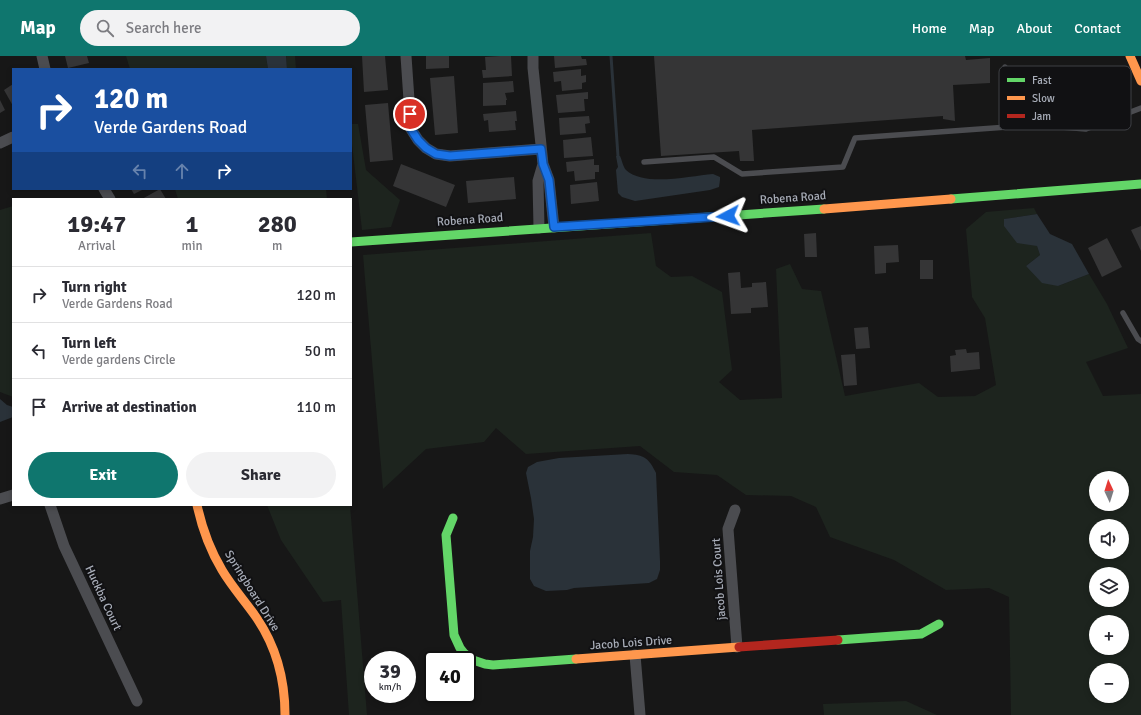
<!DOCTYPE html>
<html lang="en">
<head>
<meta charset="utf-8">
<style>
  :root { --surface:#fff; --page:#f2f2f3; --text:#2b2b33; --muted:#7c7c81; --line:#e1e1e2; --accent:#0f766e }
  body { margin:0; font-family:Signika,sans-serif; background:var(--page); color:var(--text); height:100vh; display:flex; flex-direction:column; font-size:15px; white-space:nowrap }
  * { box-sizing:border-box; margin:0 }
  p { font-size:13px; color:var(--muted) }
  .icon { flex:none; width:22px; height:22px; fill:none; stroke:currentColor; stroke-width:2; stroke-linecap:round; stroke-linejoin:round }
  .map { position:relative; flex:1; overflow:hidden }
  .side { position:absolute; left:12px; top:142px; width:340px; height:308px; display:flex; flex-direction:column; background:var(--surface); border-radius:0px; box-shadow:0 2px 6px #0003 }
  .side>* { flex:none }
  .banner { position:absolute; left:12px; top:12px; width:340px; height:122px; border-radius:0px; box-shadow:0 2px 6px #0003; background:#1a4fa0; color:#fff; overflow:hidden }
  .needle { width:26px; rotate:356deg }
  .buttons { position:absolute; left:1089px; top:415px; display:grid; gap:8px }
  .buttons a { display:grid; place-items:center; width:40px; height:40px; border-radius:50%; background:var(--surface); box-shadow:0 2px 6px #0003; font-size:20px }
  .speed { position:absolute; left:364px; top:595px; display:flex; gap:8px; font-size:20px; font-weight:700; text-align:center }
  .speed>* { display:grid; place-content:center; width:52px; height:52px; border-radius:50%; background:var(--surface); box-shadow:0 2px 6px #0003; line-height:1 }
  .speed small { font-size:10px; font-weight:400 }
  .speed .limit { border:2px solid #111; border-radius:6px; background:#fff; color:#111 }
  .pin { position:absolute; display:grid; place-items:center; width:34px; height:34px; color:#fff; margin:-17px; border:2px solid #fff; border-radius:50%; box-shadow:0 1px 4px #0007 }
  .me { position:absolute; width:44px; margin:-22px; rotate:266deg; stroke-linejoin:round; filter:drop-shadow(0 0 3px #0008) }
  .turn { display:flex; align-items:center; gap:14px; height:84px; padding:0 16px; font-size:18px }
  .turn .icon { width:52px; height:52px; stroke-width:2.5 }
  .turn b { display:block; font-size:28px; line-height:34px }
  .lanes { display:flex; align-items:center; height:38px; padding:0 16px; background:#0003; justify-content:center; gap:20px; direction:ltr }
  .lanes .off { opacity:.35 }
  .eta { display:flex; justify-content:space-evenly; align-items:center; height:68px; text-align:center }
  .eta b { font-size:24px; font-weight:800; line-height:28px }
  .cta { display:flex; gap:8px; margin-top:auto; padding:8px 16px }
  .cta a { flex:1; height:46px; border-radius:24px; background:var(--accent); color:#fff; font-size:16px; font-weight:800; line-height:46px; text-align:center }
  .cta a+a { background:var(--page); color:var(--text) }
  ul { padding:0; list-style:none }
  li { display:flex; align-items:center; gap:12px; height:56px; padding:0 16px; border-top:1px solid var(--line) }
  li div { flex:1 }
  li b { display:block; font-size:15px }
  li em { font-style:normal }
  header { display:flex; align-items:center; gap:24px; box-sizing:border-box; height:56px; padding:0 20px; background:var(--accent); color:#fff }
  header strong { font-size:19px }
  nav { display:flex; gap:22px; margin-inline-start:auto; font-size:14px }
  .search { width:280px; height:36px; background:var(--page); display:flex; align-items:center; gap:10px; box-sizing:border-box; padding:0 14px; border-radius:22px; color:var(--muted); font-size:15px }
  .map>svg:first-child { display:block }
</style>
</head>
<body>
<header>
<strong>Map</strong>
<div class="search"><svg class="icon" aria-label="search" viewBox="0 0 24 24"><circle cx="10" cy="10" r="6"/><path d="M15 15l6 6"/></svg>Search here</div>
<nav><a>Home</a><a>Map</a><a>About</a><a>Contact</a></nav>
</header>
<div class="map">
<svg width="1141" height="659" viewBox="0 0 1141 659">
  <rect width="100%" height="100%" fill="#171717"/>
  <path fill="#1d241e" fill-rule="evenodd" d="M 126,0 L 266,0 L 268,13 L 130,13 Z
    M 286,0 L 295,0 L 296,13 L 287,13 Z
    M 351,68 L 358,68 L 366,114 L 400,144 L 391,171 L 362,174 L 351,80 Z
    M 175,133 L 326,133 L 327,143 L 178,143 Z
    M 13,150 L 13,341 L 0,336 L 0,154 Z
    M 1034,152 L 1037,158 L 1005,163 L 1037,190 L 1040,199 L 1026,210 L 1058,230 L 1089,218 L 1107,248 L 1128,292 L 1086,306 L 1103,340 L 1141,338 L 1141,659 L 1011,659 L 1009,541 L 989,532 L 946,534 L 894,504 L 830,481 L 816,451 L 791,440 L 746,439 L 717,419 L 674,416 L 640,390 L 526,398 L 496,372 L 484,386 L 426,393 L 383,433 L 363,199 L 651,177 L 656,210 L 671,221 L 692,220 L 722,236 L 732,314 L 719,326 L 740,344 L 782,342 L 776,213 L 790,208 L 802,233 L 821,235 L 845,340 L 919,327 L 938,341 L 975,340 L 996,329 L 985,262 L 972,241 L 966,173 L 986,156 ZM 1096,422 L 1122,422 L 1122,448 L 1096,448 ZM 1096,470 L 1122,470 L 1122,496 L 1096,496 ZM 1096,518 L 1122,518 L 1122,544 L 1096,544 ZM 1096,566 L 1122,566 L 1122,592 L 1096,592 ZM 1096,614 L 1122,614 L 1122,640 L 1096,640 Z
    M 267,449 L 350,449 L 367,659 L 349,659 L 341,544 L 323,546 L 281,484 Z
    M 906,645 L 937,659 L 824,659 L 823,648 Z"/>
  <path fill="#2a3239" d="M 266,0 L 286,0 L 287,13 L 268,13 Z
    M 616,100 L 620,100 C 622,104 623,111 626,114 C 644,131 690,120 713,118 L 720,121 L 720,124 L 719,131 L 710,134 L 635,145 L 622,141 L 618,137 L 616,114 L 618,111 Z
    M 1037,158 L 1050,178 L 1072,188 L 1089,218 L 1058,230 L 1042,227 L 1026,210 L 1040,199 L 1037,190 L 1017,187 L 1004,170 L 1004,163 Z
    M 0,343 L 7,349 L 13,351 L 13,361 L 0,366 Z
    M 628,398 C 644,399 649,402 656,417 L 660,505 L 660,514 L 657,523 L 649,527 L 574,532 L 567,534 L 546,535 L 534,530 L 530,523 L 530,495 L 533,481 L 534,463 L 531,442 L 526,417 L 528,411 L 537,406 L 559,402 Z"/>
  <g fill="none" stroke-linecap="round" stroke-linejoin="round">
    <path stroke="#2a3239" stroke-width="3" d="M 611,0 L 618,100"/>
  </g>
  <path fill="#353536" d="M 65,0 L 87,0 L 89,7 L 68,12 Z
    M 362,0 L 385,0 L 388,34 L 364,36 Z
    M 426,0 L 449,0 L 449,12 L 426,13 Z
    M 500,0 L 511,0 L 512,20 L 483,22 L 482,14 L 486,14 L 485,1 Z
    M 554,0 L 581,0 L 582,3 L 586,3 L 587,9 L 555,12 Z
    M 654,0 L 965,0 L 966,4 L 990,2 L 990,27 L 953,29 L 955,65 L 943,63 L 943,60 L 752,74 L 754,105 L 740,105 L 739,95 L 661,100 Z
    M 581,13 L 581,20 L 586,19 L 586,26 L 582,27 L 582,33 L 562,35 L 561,25 L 554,26 L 553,16 Z
    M 454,20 L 458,77 L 435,79 L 430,22 Z
    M 513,25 L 514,36 L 505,37 L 507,44 L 506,44 L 506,49 L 483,50 L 483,27 Z
    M 13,28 L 13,50 L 4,34 Z
    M 588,36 L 588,43 L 584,43 L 585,55 L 558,57 L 556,39 Z
    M 0,44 L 5,54 L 0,57 Z
    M 388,47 L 393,104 L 370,106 L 365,49 Z
    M 516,55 L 517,65 L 515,65 L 516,74 L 489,76 L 488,64 L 484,65 L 483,58 Z
    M 589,60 L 590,67 L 585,68 L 586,77 L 560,79 L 559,62 Z
    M 591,81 L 593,100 L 564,102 L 563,84 Z
    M 594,103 L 594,109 L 599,109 L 599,116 L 595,116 L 595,123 L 575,125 L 574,115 L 567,116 L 566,106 Z
    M 401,108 L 455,129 L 446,151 L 393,130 Z
    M 514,121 L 516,143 L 468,147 L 466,125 Z
    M 597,126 L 599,145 L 571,148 L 570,129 Z
    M 131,133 L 144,133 L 134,138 Z
    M 160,133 L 166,143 L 142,143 Z
    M 1141,170 L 1141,195 L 1131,174 Z
    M 816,177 L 817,201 L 805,201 L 804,178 Z
    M 1107,182 L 1122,211 L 1102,221 L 1088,192 Z
    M 898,189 L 899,206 L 886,207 L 886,217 L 875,218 L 874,190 Z
    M 920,204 L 933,204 L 933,223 L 920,223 Z
    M 740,216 L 741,232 L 752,231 L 752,227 L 766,226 L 768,251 L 751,252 L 751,257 L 731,258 L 728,217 Z
    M 868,271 L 870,292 L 856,293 L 854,272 Z
    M 966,293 L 967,297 L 979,296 L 980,313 L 951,316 L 950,300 L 956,299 L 955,294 Z
    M 855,298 L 857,329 L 844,330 L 841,299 Z"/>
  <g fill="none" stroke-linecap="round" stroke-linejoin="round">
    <path stroke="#4b4c50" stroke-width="5.5" d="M 1005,11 L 1010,71
      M 644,106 L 714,101 L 742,118 L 843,111 L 855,82 L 1036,69 L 1086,73 L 1141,52
      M 1123,257 L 1138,283 L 1141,285"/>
    <path stroke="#4b4c50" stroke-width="11" d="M 42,0 L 45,13
      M 406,0 L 411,73 L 418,84 L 426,92 L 436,98 L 450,100 L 541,93
      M 533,0 L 533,12 L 543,108 L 549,124 L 554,171
      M 0,87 L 13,81
      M 104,133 L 110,143
      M 539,172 L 538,125 L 543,108
      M 0,443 L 13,439
      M 50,449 L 64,490 L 137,645
      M 735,454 L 728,473 L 737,591
      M 635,599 L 640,659"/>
    <path stroke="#63d668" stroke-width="9" d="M 951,143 L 1141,128
      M 351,186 L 824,153
      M 453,462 L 446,479 L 454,579 L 460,592 L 464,597 L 473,604 L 485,608 L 493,609 L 576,603
      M 838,584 L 921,578 L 939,568"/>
    <path stroke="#ff974d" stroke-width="9" d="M 1130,0 L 1141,25
      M 824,153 L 951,143
      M 197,449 C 202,472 210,494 222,514 C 232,531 245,545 256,561 C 276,590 285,624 285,659
      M 576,603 L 739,591"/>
    <path stroke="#b3261e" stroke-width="9" d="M 739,591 L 838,584"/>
  </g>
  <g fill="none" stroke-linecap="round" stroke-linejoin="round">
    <g stroke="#114b97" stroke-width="10">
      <path id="route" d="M 410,58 L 411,73 L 418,84 L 426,92 L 436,98 L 450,100 L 541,93 L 543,108 L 549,124 L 554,171 L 728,160"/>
    </g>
    <use href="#route" stroke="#1a73e8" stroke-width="7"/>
  </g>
  <g text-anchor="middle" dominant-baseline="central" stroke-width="4" stroke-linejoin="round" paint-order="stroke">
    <g font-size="12" fill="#a8adb8" stroke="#111113">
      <text transform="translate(793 142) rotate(-4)">Robena Road</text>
      <text transform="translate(470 164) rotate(-4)">Robena Road</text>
      <text transform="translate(719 523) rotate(-94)">jacob Lois Court</text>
      <text transform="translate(252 535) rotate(58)">Springboard Drive</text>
      <text transform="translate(103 542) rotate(65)">Huckba Court</text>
      <text transform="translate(631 587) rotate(-4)">Jacob Lois Drive</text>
    </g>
  </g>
  <rect x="999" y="10" width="132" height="64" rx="6" fill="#111113" stroke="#3e4045" stroke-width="1"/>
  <rect x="1007" y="22" width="18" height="4" fill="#63d668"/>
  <rect x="1007" y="40" width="18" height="4" fill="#ff974d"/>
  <rect x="1007" y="58" width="18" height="4" fill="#b3261e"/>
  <g font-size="11" fill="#a8adb8">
    <text x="1032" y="28">Fast</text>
    <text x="1032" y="46">Slow</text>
    <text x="1032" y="64">Jam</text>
  </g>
</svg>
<div class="buttons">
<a><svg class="needle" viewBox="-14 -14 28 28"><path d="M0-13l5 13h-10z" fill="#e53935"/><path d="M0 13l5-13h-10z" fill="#7c7c81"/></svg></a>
<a><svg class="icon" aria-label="sound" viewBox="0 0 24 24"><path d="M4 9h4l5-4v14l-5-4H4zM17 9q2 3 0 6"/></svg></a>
<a><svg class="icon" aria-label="layers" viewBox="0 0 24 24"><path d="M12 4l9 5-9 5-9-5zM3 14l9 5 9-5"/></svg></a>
<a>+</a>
<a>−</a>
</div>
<div class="speed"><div>39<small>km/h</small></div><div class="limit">40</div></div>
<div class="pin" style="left:410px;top:58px;background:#d93025"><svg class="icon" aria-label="arrive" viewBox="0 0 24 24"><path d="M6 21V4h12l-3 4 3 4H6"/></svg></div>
<svg class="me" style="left:728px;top:160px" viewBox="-20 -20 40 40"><path d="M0-17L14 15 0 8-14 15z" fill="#1a73e8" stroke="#fff" stroke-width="4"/></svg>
<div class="banner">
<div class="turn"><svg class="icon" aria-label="right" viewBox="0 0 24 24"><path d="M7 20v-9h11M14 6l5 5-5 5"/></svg><div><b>120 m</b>Verde Gardens Road</div></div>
<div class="lanes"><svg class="icon off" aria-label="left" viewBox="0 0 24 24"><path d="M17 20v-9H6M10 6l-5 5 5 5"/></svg><svg class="icon off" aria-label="ahead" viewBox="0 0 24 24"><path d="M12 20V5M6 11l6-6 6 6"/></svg><svg class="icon" aria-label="right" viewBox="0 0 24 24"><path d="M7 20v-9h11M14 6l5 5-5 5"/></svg></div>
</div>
<section class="side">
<div class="eta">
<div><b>19:47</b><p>Arrival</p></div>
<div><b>1</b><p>min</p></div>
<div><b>280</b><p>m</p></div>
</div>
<ul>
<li><svg class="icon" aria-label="right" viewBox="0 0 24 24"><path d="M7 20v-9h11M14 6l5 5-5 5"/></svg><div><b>Turn right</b><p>Verde Gardens Road</p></div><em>120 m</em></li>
<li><svg class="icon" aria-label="left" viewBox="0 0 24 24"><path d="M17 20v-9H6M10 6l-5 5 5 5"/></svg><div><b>Turn left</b><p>Verde gardens Circle</p></div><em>50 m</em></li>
<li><svg class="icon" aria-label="arrive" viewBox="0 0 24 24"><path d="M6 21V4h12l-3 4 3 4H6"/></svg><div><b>Arrive at destination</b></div><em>110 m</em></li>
</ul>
<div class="cta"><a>Exit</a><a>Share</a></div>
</section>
</div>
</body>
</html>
